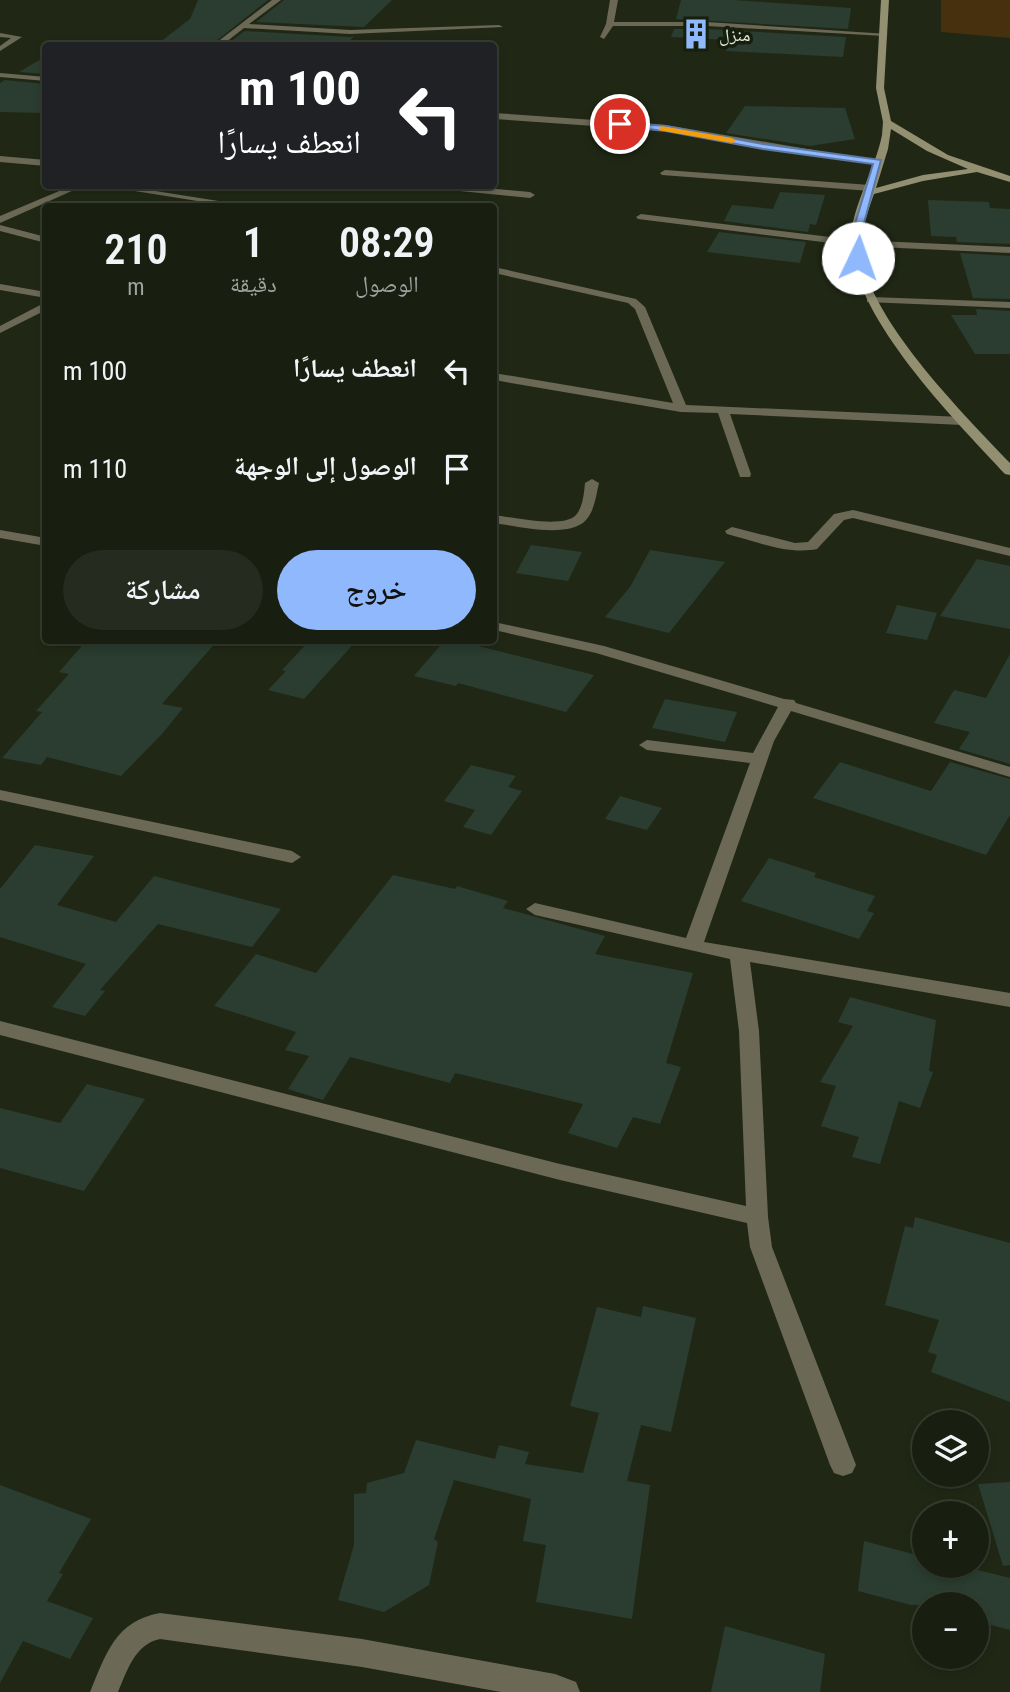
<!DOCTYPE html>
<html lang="ar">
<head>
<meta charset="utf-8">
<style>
  :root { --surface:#181e10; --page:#252b1e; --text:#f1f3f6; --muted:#9fa29f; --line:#363c30; --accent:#90b8fd }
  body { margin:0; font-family:"Roboto Condensed","Noto Naskh Arabic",sans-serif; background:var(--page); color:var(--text); direction:rtl; height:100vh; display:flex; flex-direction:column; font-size:26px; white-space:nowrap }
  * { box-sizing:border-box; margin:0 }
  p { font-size:23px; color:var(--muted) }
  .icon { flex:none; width:38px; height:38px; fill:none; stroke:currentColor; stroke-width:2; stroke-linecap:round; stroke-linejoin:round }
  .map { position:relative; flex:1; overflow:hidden; direction:ltr }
  .side { position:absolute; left:42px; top:203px; width:455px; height:441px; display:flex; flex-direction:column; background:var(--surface); border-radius:7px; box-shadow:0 4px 10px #0003,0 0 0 2px var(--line); direction:rtl }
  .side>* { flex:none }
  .guide { position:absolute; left:42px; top:42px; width:455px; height:147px; border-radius:7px; box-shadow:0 4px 10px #0003,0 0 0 2px var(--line); direction:rtl; background:#202124; color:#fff; overflow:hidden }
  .buttons { position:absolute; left:912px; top:1410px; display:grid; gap:14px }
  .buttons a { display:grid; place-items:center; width:77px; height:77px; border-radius:50%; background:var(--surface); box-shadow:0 4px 10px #0003,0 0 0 2px var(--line); font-size:35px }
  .pin { position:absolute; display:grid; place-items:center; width:60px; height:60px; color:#fff; margin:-30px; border:4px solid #fff; border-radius:50%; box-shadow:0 2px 7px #0007 }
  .me { position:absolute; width:77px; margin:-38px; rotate:3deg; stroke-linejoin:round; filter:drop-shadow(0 0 5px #0008) }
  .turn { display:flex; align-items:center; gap:24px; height:147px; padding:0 21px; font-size:32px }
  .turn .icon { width:91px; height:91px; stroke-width:2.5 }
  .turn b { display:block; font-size:49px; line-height:60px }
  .eta { display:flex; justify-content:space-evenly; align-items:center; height:119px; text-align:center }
  .eta b { font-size:42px; font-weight:600; line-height:49px }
  .button { display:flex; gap:14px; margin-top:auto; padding:14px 21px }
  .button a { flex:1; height:80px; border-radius:42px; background:var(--accent); color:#111; font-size:28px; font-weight:600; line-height:80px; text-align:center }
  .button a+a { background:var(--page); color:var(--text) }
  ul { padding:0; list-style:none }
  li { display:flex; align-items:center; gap:21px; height:98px; padding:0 21px }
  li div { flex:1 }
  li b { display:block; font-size:26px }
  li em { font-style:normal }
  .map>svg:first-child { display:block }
</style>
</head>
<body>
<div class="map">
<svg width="1010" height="1692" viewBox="0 0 1010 1692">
  <rect width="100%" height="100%" fill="#202815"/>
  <path fill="#46300e" d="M 941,0 L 1010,0 L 1010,38 L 941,32 Z"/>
  <path fill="#2a3d30" d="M 198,0 L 268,0 L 210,46 L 155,46 L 190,19 Z
    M 284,0 L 392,0 L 364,27 L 256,22 Z
    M 681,0 L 733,0 L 851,8 L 848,29 L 676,19 Z
    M 674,29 L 707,29 L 846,37 L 843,57 L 726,51 L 730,40 L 671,37 Z
    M 245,31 L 350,37 L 354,36 L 345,46 L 269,40 L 267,46 L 227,44 Z
    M 46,56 L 46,74 L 19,72 Z
    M 5,80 L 46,84 L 46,113 L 0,112 L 0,83 Z
    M 745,106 L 845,108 L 855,139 L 810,146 L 726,133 Z
    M 780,192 L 825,195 L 816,225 L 810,224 L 808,232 L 724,221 L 732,205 L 773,209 Z
    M 928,200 L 989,202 L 990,208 L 1010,209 L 1010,244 L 957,242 L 956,237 L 931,236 Z
    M 719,232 L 806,242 L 800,263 L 707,252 Z
    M 960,253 L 1010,256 L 1010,299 L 973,298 Z
    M 976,309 L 1010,311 L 1010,354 L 975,354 L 951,315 L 977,315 Z
    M 531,545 L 582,552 L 568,581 L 516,573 Z
    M 650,550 L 725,562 L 669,633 L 605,617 L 630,587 Z
    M 977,559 L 1010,566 L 1010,629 L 940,616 Z
    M 897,605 L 937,613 L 927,640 L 886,633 Z
    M 87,640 L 218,640 L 162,704 L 183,708 L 162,734 L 121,776 L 47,757 L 41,765 L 2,758 L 42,712 L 36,711 L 69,674 L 59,672 Z
    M 310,640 L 357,640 L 304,699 L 268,690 L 286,671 L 282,670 Z
    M 445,640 L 454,640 L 594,675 L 566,712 L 458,683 L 456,686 L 414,676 Z
    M 1010,654 L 1010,764 L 959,749 L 970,732 L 934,723 L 954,690 L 986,698 Z
    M 665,699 L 737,712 L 725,742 L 652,728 Z
    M 840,762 L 931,791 L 950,762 L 1010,779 L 1010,815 L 986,855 L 813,798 Z
    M 471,765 L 516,776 L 508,787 L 522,791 L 491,835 L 463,827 L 475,810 L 444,801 Z
    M 620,796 L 662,808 L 647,830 L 605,819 Z
    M 35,845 L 94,856 L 57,905 L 116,922 L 154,876 L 281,909 L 252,947 L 158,924 L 100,990 L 105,991 L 85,1016 L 52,1007 L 86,964 L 0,937 L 0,889 Z
    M 769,858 L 816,873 L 814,877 L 875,896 L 867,911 L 874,913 L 859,939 L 741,901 Z
    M 393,875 L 455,889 L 457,886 L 508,901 L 503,908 L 605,936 L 595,954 L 693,973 L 666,1063 L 681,1067 L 660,1124 L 633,1117 L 617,1148 L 568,1133 L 583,1104 L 455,1073 L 450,1083 L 350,1057 L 323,1100 L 288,1089 L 309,1056 L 285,1050 L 296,1032 L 214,1006 L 256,954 L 316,973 Z
    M 850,997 L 936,1020 L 929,1071 L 933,1072 L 920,1108 L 899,1101 L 880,1164 L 852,1157 L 859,1137 L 821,1126 L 836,1086 L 820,1082 L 853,1026 L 838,1022 Z
    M 87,1084 L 145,1099 L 84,1191 L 0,1168 L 0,1108 L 60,1123 Z
    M 915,1217 L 1010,1243 L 1010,1402 L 931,1372 L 937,1355 L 928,1352 L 939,1320 L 885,1305 L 905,1226 L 913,1228 Z
    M 643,1306 L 696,1318 L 671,1432 L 641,1425 L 627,1481 L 650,1485 L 632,1619 L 536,1602 L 546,1545 L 523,1541 L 531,1499 L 454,1480 L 434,1539 L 438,1542 L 429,1585 L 384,1612 L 338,1600 L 354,1545 L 354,1494 L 366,1493 L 367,1483 L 404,1473 L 416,1440 L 495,1459 L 499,1445 L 529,1452 L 525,1464 L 583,1473 L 599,1413 L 570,1406 L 597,1307 L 641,1317 Z
    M 1010,1482 L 1010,1565 L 1003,1566 L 978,1484 Z
    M 0,1485 L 91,1519 L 59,1573 L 63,1574 L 47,1601 L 93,1618 L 70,1659 L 23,1641 L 0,1683 Z
    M 864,1541 L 924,1557 L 924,1566 L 962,1566 L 1010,1578 L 1010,1630 L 976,1621 L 976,1605 L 911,1605 L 858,1591 Z
    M 725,1626 L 825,1654 L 820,1692 L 711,1692 Z"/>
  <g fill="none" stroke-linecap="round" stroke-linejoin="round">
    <path fill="#6b6956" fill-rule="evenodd" d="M 272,0 L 281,0 L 249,24 L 350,30 L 499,25 L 503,27 L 350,34 L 244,28 L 221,46 L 212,46 Z
      M 610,0 L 618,0 L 614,22 L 707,22 L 888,34 L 884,36 L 707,26 L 613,26 L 604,39 L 600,37 L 606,24 Z
      M 0,33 L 22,37 L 0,51 L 0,46 L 11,38 L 0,37 Z
      M 0,73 L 46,77 L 46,81 L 0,77 Z
      M 494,113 L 666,125 L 883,162 L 878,165 L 763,149 L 666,131 L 494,119 Z
      M 0,156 L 46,160 L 46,166 L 0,162 Z
      M 665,170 L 870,185 L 875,188 L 870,191 L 662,175 L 660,173 Z
      M 71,186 L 83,186 L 0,223 L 0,216 Z
      M 103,186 L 124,186 L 250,206 L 229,206 Z
      M 435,186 L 463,186 L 530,192 L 535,195 L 530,198 L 440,189 Z
      M 641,214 L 855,240 L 1010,247 L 1010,253 L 855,246 L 638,219 L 636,217 Z
      M 0,225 L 46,237 L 46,243 L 0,231 Z
      M 494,267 L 636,299 L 645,307 L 686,405 L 962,417 L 968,421 L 962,425 L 730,414 L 751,474 L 750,477 L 740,477 L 718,413 L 681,412 L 494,380 L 494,373 L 673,403 L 635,309 L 628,303 L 494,273 Z
      M 0,284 L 46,292 L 46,298 L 0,290 Z
      M 871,297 L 1010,302 L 1010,308 L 867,302 L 867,298 Z
      M 46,302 L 46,310 L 0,333 L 0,326 Z
      M 592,479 L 599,483 C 596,495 595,510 586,520 C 569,539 516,526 494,523 L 494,515 C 512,517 563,529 576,515 C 583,507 584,493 585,483 Z
      M 853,510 L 1010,548 L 1010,556 L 853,518 L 844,520 L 817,549 C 788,555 755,541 727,534 L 725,531 L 732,527 L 795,543 L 808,542 L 834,514 Z
      M 0,530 L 46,538 L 46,546 L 0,538 Z
      M 494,622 L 604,646 L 784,699 L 794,700 L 796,703 L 1010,767 L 1010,777 L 791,711 L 774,741 L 704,942 L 1010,993 L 1010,1007 L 750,962 L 759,1031 L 768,1217 L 772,1247 L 856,1465 L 852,1473 L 843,1476 L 834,1473 L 830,1465 L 750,1247 L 747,1223 L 560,1180 L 0,1035 L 0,1021 L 560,1164 L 746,1206 L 739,1031 L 730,959 L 535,915 L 526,909 L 535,903 L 686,938 L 750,763 L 647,750 L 639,745 L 647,740 L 753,753 L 778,707 L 596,653 L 494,630 Z
      M 0,790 L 292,851 L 301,857 L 292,863 L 0,800 Z
      M 160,1613 L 362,1639 L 555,1674 L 576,1682 L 580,1692 L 501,1692 L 362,1667 L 160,1639 C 135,1644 127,1671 118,1692 L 90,1692 C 106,1654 115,1621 160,1613 Z"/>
    <path fill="#938f71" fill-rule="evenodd" d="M 881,0 L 889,0 L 884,88 L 891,121 L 948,155 L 1010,176 L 1010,182 L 977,172 L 923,181 L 874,194 C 866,216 858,238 863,262 C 876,326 965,416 1010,463 L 1010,475 L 1005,474 C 955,420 848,313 851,237 C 852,207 876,167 882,135 L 883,122 L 876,88 ZM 891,129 L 927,151 L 968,169 L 923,175 L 876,188 L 888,149 Z"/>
  </g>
  <path fill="#90b8fd" stroke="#5e78a4" stroke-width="2" d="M 620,122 L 666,126 L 763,144 L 881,160 L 861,234 L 862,258 L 858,261 L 853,258 L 852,234 L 873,164 L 763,149 L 666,131 L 617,126 Z"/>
  <path fill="#f59e0b" d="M 661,126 L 732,138 L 736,141 L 732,143 L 658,130 Z"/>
  <defs>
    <g id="building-bare" transform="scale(2.415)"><path d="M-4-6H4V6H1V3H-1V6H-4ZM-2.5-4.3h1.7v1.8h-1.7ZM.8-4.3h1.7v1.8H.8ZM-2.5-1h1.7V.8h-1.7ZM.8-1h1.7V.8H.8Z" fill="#90b8fd" stroke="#161e0c" stroke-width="2.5" paint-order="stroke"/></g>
  </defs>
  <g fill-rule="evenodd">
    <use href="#building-bare" x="696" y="34"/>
  </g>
  <g text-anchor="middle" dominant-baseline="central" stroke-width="7" stroke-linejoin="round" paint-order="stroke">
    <g font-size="18" fill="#e2e8dc" stroke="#161e0c" text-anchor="start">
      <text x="719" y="34">منزل</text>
    </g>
  </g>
</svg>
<div class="buttons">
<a><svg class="icon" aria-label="layers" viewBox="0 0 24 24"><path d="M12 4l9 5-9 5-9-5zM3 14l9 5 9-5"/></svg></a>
<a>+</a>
<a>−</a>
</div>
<div class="pin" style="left:620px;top:124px;background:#d93025"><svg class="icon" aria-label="arrive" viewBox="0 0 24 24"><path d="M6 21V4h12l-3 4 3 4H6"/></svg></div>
<svg class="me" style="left:858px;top:258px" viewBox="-20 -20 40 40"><circle r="19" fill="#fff"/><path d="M0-13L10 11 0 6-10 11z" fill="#90b8fd"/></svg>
<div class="guide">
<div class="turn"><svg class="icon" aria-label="left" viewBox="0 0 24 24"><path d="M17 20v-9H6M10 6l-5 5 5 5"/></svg><div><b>100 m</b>انعطف يسارًا</div></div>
</div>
<section class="side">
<div class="eta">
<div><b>08:29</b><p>الوصول</p></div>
<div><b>1</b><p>دقيقة</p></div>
<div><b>210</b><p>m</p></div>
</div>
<ul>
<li><svg class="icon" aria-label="left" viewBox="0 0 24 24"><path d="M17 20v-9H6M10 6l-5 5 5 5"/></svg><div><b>انعطف يسارًا</b></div><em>100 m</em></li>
<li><svg class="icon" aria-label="arrive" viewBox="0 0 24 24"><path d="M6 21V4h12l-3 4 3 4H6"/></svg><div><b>الوصول إلى الوجهة</b></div><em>110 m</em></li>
</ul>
<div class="button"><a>خروج</a><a>مشاركة</a></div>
</section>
</div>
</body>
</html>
